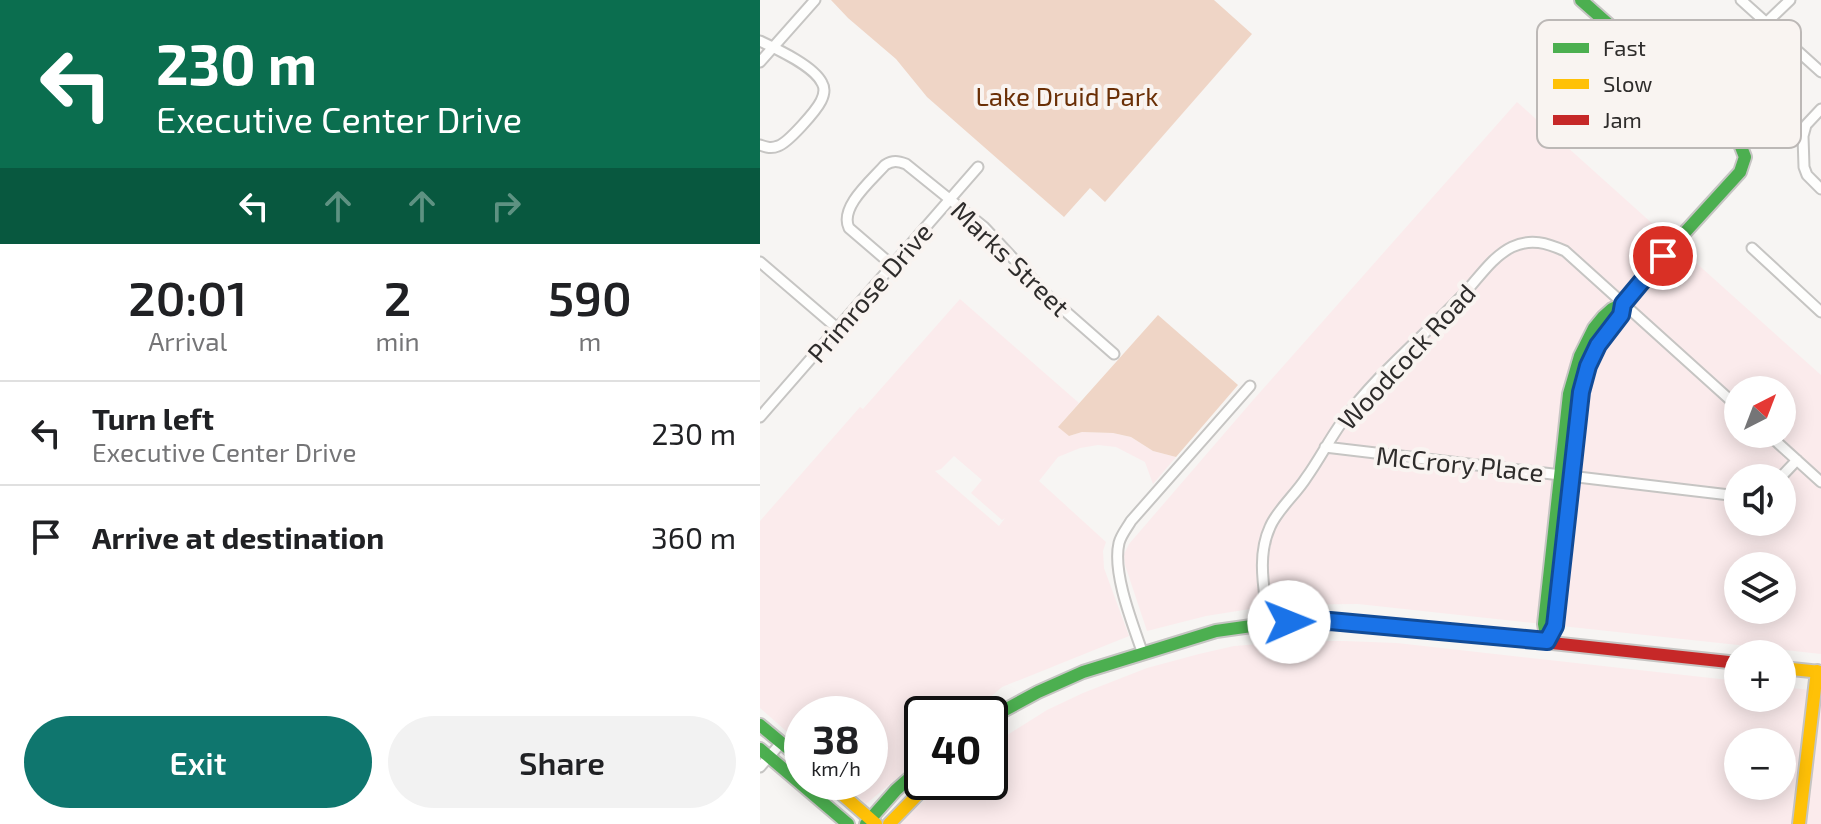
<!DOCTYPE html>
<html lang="en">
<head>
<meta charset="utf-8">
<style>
  :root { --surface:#fff; --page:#f2f2f2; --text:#202124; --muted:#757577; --line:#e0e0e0; --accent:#0f766e }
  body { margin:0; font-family:"Exo 2",sans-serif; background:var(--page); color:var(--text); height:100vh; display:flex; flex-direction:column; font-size:30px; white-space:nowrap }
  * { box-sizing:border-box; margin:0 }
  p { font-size:26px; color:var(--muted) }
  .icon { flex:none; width:44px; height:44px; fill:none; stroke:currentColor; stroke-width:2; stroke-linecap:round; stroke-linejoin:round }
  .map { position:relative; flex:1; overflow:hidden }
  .side { display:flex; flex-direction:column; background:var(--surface); width:760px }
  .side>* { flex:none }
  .top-card { background:#0b6e4f; color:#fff; overflow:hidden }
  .needle { width:52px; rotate:42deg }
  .fabs { position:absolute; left:964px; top:376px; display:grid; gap:16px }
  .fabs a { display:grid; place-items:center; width:72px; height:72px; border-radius:50%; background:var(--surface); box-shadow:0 4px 20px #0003; font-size:40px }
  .speed { position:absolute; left:24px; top:696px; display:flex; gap:16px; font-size:40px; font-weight:700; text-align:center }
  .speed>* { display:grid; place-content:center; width:104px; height:104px; border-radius:50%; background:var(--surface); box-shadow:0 4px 20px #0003; line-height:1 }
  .speed small { font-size:20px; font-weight:400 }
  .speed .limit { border:4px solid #111; border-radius:12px; background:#fff; color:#111 }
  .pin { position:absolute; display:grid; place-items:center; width:68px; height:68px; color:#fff; margin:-34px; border:4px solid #fff; border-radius:50%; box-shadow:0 2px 8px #0007 }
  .me { position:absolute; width:88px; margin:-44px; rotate:89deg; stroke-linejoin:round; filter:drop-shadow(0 0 6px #0008) }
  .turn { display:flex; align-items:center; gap:28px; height:168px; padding:0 24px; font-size:36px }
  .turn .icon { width:104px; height:104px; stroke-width:2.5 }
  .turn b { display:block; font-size:56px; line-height:68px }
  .lanes { display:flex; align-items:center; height:76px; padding:0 24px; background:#0003; justify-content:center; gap:40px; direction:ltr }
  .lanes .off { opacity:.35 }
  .eta { display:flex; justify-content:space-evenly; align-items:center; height:136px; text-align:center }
  .eta b { font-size:48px; font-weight:600; line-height:56px }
  .button { display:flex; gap:16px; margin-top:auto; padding:16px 24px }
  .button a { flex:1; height:92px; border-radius:48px; background:var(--accent); color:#fff; font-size:32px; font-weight:600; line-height:92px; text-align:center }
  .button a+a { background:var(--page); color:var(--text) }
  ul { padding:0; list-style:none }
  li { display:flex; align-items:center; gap:24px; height:104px; padding:0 24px; border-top:2px solid var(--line) }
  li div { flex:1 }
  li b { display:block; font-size:30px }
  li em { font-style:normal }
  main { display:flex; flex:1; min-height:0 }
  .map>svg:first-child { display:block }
</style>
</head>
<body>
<main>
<section class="side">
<div class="top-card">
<div class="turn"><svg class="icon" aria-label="left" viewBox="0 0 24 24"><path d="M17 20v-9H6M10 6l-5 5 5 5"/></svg><div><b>230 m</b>Executive Center Drive</div></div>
<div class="lanes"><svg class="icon" aria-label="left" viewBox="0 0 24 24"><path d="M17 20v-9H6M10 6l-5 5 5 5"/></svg><svg class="icon off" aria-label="ahead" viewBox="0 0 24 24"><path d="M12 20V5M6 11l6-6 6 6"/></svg><svg class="icon off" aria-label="ahead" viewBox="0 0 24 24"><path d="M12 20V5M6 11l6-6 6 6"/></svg><svg class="icon off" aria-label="right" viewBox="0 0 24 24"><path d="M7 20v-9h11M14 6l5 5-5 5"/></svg></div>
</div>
<div class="eta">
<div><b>20:01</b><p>Arrival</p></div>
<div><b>2</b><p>min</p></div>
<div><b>590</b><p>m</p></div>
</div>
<ul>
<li><svg class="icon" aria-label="left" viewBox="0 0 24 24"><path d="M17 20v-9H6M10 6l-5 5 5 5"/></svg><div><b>Turn left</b><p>Executive Center Drive</p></div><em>230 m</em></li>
<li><svg class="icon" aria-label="arrive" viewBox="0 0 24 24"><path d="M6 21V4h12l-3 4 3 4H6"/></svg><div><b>Arrive at destination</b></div><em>360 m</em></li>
</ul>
<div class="button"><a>Exit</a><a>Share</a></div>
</section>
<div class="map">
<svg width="1061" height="824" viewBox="0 0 1061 824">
  <rect width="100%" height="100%" fill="#f7f5f3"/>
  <path fill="#fbebec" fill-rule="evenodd" d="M 757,102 L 1061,375 L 1061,654 L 598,604 L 515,605 L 446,616 L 387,631 L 365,565 L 364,554 L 369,544 L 494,399 ZM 978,390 L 1022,390 L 1022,434 L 978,434 ZM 978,478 L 1022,478 L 1022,522 L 978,522 ZM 978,566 L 1022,566 L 1022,610 L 978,610 Z
    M 200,299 L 319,403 L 299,426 L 309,436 L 322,432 L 353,433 L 371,437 L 393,451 L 416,457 L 393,484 L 385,462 L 356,447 L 338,445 L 320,448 L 298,457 L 279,481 L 346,542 L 343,551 L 344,568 L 369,636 L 242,687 L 211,714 L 162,714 L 162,757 L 106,804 L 82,782 L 110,782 L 110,714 L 42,714 L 42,745 L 0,708 L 0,521 L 100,407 L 103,409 ZM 194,456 L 222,480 L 211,493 L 242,520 L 245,518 L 239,526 L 175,471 L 181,469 Z
    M 535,641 L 584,641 L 637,643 L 978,681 L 978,698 L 1022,698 L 1022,687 L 1061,691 L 1061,824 L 140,824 L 183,782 L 230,782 L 230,746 L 287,710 L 323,693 L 387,668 L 439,654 L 474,646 ZM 978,742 L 1022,742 L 1022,786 L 978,786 Z"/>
  <path fill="#efd5c6" d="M 71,0 L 454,0 L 492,34 L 345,202 L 330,188 L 304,217 L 167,97 L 136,59 L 88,18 Z
    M 398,315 L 478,385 L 416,457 L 393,451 L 371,437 L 353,433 L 322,432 L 309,436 L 298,427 Z"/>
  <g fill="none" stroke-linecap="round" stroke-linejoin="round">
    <g stroke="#c6c5c3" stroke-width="13">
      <path id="street" d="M 981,0 L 1061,72
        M 1006,23 L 1030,0
        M 0,41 C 17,49 54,66 62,83 C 65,88 64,95 61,101 C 56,111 28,143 18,146 C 11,149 6,147 0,145
        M 0,62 L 55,0
        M 1061,109 L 1046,125 L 1043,136 L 1044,167 L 1047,175 L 1061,189
        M 992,248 L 1061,312
        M 0,262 L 77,328
        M 132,265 L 89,228 C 79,207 112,180 125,165 C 133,160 138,161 146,164 L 224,227 L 288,296 L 354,354
        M 0,417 L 218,167
        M 1008,434 L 1061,482
        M 565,447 L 978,496
        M 1020,478 L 1037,460
        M 508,623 C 505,592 496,557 510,527 C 517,510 536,494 546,478 C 559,460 569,440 582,422 C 616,375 661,339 700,298 C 716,282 731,257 752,247 C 771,238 787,243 805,251 L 978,407
        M 383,654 C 373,625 352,573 359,543 C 361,535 367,528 371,521 L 490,386
        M 0,767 L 21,743"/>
    </g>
    <g stroke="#c6c5c3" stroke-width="16">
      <path id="fast" d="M 787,641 L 784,624 L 809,394 L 820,356 L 834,328 L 843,317 L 852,309 L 863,304 L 908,251 L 980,172 L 985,157 L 978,139 L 821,0
        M 230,718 L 278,692 L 323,672 L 456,631 L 520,622 L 570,621 L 709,634
        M 0,725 L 42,760
        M 0,749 L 88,824
        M 106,824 L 136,790 L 162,767"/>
    </g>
    <g stroke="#c6c5c3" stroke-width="16">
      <path id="slow" d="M 1022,668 L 1061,672
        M 68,782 L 116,824
        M 129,824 L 170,782
        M 1039,824 L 1057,671"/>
    </g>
    <g stroke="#c6c5c3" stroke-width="16">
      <path id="jam" d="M 709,634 L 978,663
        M 787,641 L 795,626 L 823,382 L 836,348 L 858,318 L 863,304"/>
    </g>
    <use href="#street" stroke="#fefefd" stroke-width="9"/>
    <use href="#fast" stroke="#4caf50" stroke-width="12"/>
    <use href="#slow" stroke="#ffc107" stroke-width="12"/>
    <use href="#jam" stroke="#c62828" stroke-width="12"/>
  </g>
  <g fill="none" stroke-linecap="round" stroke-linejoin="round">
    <g stroke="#114b97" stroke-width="20">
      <path id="route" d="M 529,622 L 570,621 L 787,641 L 795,626 L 821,392 L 828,366 L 838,345 L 861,315 L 863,304 L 903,256"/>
    </g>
    <use href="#route" stroke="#1a73e8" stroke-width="14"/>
  </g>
  <g text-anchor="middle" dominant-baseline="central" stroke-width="8" stroke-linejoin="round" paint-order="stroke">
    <g font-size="26" fill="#6a2f06" stroke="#f9f4f1">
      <text x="307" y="95">Lake Druid Park</text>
    </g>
    <g font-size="26" fill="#2e2c2b" stroke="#f9f4f1">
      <text transform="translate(251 258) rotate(44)">Marks Street</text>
      <text transform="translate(109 292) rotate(-49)">Primrose Drive</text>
      <text transform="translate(646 356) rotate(-47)">Woodcock Road</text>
      <text transform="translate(700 463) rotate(6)">McCrory Place</text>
    </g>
  </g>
  <rect x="777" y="20" width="264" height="128" rx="12" fill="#f9f4f1" stroke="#bcb8b6" stroke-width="2"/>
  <rect x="793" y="43" width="36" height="10" fill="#4caf50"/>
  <rect x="793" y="79" width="36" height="10" fill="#ffc107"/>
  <rect x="793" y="115" width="36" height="10" fill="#c62828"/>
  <g font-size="22" fill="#2e2c2b">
    <text x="843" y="56">Fast</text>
    <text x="843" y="92">Slow</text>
    <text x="843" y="128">Jam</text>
  </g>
</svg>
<div class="fabs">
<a><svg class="needle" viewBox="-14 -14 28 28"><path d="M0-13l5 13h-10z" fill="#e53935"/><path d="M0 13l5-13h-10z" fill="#757577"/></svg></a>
<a><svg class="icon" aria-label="sound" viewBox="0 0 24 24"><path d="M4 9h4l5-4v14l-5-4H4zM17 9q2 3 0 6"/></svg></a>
<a><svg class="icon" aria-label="layers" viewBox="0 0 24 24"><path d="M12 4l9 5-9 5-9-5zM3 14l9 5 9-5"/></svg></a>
<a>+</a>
<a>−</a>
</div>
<div class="speed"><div>38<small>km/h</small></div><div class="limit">40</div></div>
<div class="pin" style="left:903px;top:256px;background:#d93025"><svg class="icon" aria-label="arrive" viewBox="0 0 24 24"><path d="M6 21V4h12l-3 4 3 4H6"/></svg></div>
<svg class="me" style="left:529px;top:622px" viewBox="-20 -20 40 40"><circle r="19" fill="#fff"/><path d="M0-13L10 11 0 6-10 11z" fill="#1a73e8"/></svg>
</div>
</main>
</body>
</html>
